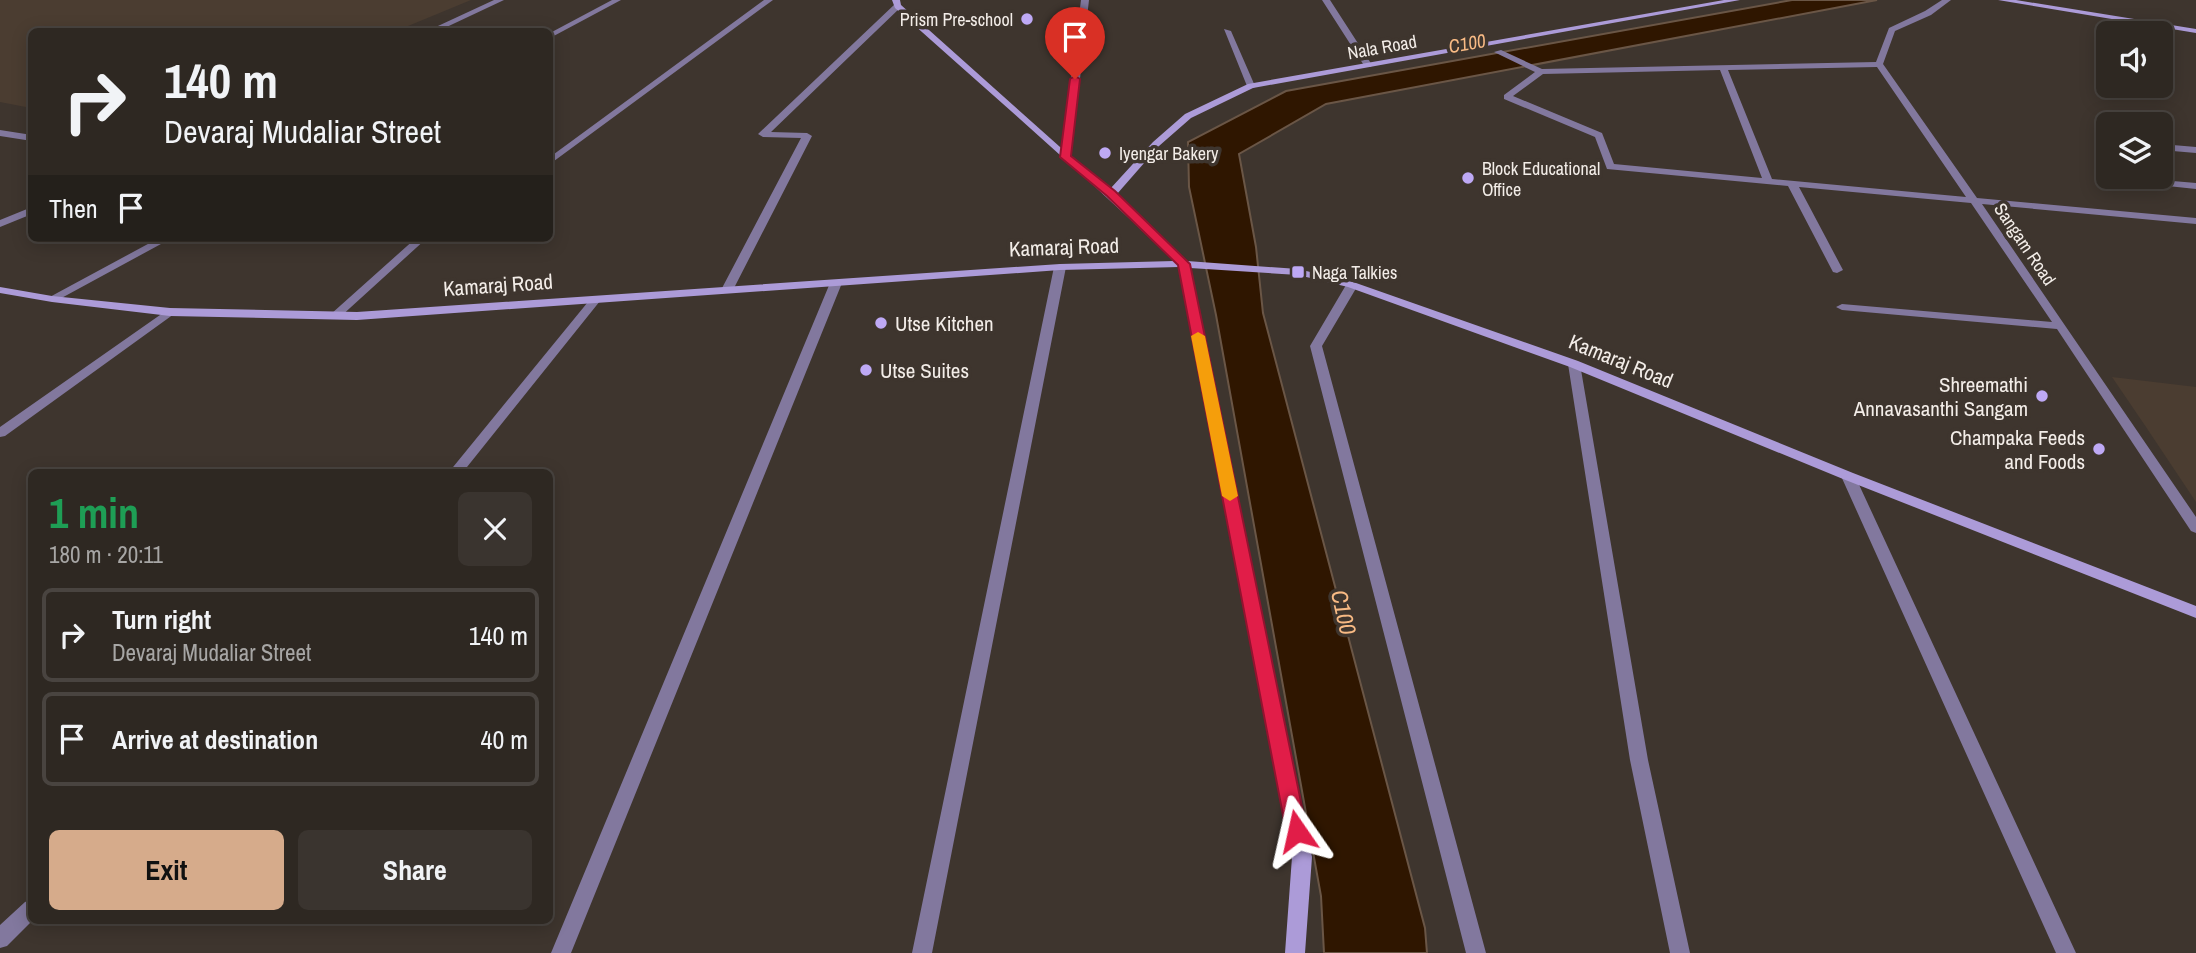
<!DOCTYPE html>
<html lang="en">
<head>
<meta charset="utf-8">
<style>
  :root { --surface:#2e2822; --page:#3a342f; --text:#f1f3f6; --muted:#a7a6a5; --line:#494440; --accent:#d6ab8b }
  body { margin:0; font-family:"Archivo Narrow",sans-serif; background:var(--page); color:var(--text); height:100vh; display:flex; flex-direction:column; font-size:26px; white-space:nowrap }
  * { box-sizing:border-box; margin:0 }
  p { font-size:23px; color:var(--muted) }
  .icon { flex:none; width:38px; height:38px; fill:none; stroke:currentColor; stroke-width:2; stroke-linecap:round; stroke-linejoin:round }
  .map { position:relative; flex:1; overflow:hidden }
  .side { position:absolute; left:28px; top:469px; width:525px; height:455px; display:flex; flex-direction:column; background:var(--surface); border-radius:10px; box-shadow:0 4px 18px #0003,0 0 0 2px var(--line) }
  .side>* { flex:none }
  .banner { position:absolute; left:28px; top:28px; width:525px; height:214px; border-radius:10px; box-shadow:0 4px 18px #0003,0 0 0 2px var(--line); background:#2e2822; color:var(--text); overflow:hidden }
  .fabs { position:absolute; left:2096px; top:21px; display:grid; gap:14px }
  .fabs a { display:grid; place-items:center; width:77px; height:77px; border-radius:10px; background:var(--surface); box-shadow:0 4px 18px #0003,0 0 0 2px var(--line); font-size:35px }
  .pin { position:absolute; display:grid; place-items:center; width:60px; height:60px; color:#fff; margin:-72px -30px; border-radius:50% 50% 50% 0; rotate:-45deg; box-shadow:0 0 7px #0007 }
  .pin .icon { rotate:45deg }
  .me { position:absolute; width:77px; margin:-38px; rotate:349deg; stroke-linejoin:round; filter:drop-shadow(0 0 5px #0008) }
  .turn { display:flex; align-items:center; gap:24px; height:147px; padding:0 21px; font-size:32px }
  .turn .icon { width:91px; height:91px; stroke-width:2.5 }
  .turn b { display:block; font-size:49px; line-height:60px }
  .then { display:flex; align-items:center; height:66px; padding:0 21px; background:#0003; gap:14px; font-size:26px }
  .round { display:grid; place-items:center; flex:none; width:74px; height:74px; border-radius:10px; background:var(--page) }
  .overview { display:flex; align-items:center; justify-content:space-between; height:119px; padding:0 21px }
  h1 { font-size:42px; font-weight:800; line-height:52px; color:#1e9e55 }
  .primary-button { display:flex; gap:14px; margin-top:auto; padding:14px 21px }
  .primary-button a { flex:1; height:80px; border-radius:10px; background:var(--accent); color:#111; font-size:28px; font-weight:800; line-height:80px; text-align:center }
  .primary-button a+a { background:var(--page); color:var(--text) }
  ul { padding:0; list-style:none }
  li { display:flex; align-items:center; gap:21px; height:94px; margin:0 14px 10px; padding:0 7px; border:4px solid var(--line); border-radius:10px }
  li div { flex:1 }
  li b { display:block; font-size:26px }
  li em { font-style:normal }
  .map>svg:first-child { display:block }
</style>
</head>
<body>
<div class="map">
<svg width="2196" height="953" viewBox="0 0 2196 953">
  <rect width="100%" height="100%" fill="#3e352e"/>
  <path fill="#4b3d31" d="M 0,0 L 471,0 L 396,31 L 32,32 L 31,108 L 0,102 Z
    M 2112,377 L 2196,387 L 2196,502 L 2146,427 Z"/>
  <path fill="#2f1600" stroke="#6a5646" stroke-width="2" d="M 1792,0 L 1877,0 L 1326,104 L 1239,154 L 1256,247 L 1263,313 L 1425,928 L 1427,953 L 1324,953 L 1321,896 L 1216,315 L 1189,187 L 1188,142 L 1286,91 Z"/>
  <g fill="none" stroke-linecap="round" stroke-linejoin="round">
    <path fill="#82789e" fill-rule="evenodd" d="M 494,0 L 504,0 L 436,32 L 425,32 Z
      M 612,0 L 621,0 L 550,38 L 550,33 Z
      M 764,0 L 773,0 L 550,164 L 550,157 Z
      M 1081,0 L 1089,0 L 1071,157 L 1066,160 L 1061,157 Z
      M 1322,0 L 1330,0 L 1372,65 L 1371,67 L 1365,67 Z
      M 1942,0 L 1951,0 L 1931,15 L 1895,31 L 1883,64 L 1977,198 L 2196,218 L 2196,224 L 1982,204 L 2196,517 L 2196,533 L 2191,531 L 2057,329 L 1842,310 L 1836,307 L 1842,304 L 2052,322 L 1971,203 L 1799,187 L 1843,270 L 1837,273 L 1833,272 L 1788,186 L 1607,169 L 1595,137 L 1504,99 L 1504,95 L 1535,72 L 1494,52 L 1501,50 L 1542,69 L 1876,62 L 1889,28 L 1925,11 ZM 1877,67 L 1966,197 L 1772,179 L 1728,70 ZM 1720,70 L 1762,178 L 1614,164 L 1602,133 L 1513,96 L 1543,74 Z
      M 895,4 L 902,6 L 771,132 L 807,133 L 812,136 L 733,290 L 727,293 L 723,292 L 721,290 L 801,138 L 763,137 L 758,134 Z
      M 1224,29 L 1231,31 L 1255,86 L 1254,88 L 1247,86 Z
      M 0,130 L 32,135 L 32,141 L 0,136 Z
      M 2161,144 L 2196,147 L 2196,153 L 2161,150 Z
      M 2161,180 L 2196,183 L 2196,189 L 2158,185 L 2156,183 Z
      M 32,207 L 32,214 L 0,227 L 0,220 Z
      M 159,238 L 172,238 L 56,301 L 48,301 L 46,299 Z
      M 416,238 L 427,238 L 339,318 L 331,318 L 331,314 Z
      M 1060,264 L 1066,267 L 932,953 L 912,953 L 1054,267 Z
      M 836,280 L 842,283 L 571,953 L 551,953 L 830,283 Z
      M 1352,282 L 1358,285 L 1322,346 L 1486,953 L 1466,953 L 1310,346 L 1346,285 Z
      M 596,296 L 600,297 L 600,301 L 463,472 L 449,472 L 592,297 Z
      M 170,308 L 176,312 L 174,314 L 5,436 L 0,437 L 0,427 Z
      M 1574,360 L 1580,364 L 1648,760 L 1690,953 L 1670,953 L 1630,760 L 1568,364 Z
      M 1848,472 L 1855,476 L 2076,953 L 2056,953 L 1841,476 Z
      M 32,899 L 33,920 L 7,946 L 0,948 L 0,925 L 25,902 Z"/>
    <path fill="#ac9bd8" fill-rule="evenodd" d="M 892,0 L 900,0 L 901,5 L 1069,155 L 1110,189 L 1153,142 L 1185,114 L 1248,84 L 1724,0 L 1740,0 L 1253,88 L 1191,118 L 1159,146 L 1117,194 L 1187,261 L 1298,269 L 1356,283 L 1578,361 L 1853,473 L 2196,606 L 2196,618 L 1843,479 L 1570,367 L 1348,287 L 1298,275 L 1190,268 L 1312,857 L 1305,953 L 1285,953 L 1292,857 L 1179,267 L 1060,270 L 357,320 L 170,316 L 52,302 L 0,293 L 0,287 L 52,296 L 170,308 L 357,312 L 1060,264 L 1174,261 C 1084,174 989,92 895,8 Z
      M 1998,0 L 2016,0 L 2196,29 L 2196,33 Z"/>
  </g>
  <path fill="#e11d48" stroke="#92132f" stroke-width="2" d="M 1075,76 L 1080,79 L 1071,156 L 1115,191 L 1190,264 L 1307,831 L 1304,838 L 1297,840 L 1289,838 L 1286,831 L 1178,265 L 1107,196 L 1060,157 L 1070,79 Z"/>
  <path fill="#f59e0b" d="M 1198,332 L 1205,336 L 1238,496 L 1230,501 L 1222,496 L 1191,336 Z"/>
  <g fill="#bea9f5" stroke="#3e352e" stroke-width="2.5">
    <circle cx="1027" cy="19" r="7"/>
    <circle cx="1105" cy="153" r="7"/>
    <circle cx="1468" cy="178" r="7"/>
    <rect x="1291" y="265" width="14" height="14" rx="3.5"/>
    <circle cx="881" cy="323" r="7"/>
    <circle cx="866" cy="370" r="7"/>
    <circle cx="2042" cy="396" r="7"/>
    <circle cx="2099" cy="449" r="7"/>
  </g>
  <g text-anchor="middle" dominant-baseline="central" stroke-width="7" stroke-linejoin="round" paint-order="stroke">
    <g font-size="18" fill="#f3ede8" stroke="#3e352e" text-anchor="start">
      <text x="1013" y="19" text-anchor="end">Prism Pre-school</text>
      <text x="1119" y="153">Iyengar Bakery</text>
      <text x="1482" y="168">Block Educational<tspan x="1482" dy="21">Office</tspan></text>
      <text x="1312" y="272">Naga Talkies</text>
    </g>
    <g font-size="18" fill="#f3ede8" stroke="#3e352e">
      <text transform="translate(1382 47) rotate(-10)">Nala Road</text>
      <text transform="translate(2025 244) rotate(56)">Sangam Road</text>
    </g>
    <g font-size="19" font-style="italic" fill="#f8ba84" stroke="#3e352e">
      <text transform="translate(1467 43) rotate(-10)">C100</text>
    </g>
    <g font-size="21" fill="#f3ede8" stroke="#3e352e">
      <text transform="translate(1064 247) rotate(-2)">Kamaraj Road</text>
      <text transform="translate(498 285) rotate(-4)">Kamaraj Road</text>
      <text transform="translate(1621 361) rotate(22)">Kamaraj Road</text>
    </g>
    <g font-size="21" fill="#f3ede8" stroke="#3e352e" text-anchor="start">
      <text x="895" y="323">Utse Kitchen</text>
      <text x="880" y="370">Utse Suites</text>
      <text x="2028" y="384" text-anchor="end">Shreemathi<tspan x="2028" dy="24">Annavasanthi Sangam</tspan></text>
      <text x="2085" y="437" text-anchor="end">Champaka Feeds<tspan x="2085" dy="24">and Foods</tspan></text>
    </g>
    <g font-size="23" font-style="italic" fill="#f8ba84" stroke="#3e352e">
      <text transform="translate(1344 612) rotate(77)">C100</text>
    </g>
  </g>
</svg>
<div class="fabs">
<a><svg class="icon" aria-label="sound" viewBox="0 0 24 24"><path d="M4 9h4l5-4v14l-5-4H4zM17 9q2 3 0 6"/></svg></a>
<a><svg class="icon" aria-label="layers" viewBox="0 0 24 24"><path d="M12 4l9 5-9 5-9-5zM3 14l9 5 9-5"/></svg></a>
</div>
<div class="pin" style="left:1075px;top:79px;background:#d93025"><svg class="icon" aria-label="arrive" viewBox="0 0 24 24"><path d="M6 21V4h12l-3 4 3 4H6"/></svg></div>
<svg class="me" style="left:1297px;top:831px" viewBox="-20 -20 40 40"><path d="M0-17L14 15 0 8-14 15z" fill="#e11d48" stroke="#fff" stroke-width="4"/></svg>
<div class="banner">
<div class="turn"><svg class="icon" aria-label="right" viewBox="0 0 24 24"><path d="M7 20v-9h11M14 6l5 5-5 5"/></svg><div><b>140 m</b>Devaraj Mudaliar Street</div></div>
<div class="then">Then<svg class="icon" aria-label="arrive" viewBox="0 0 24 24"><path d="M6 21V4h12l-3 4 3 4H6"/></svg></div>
</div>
<section class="side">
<div class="overview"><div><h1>1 min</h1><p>180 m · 20:11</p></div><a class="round"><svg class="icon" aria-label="close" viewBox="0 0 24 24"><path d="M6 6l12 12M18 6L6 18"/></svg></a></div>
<ul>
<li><svg class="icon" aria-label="right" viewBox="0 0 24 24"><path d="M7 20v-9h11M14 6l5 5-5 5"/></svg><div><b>Turn right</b><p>Devaraj Mudaliar Street</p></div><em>140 m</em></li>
<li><svg class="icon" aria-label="arrive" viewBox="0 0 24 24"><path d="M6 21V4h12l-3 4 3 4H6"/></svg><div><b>Arrive at destination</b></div><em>40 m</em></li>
</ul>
<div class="primary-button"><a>Exit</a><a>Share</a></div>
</section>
</div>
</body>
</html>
